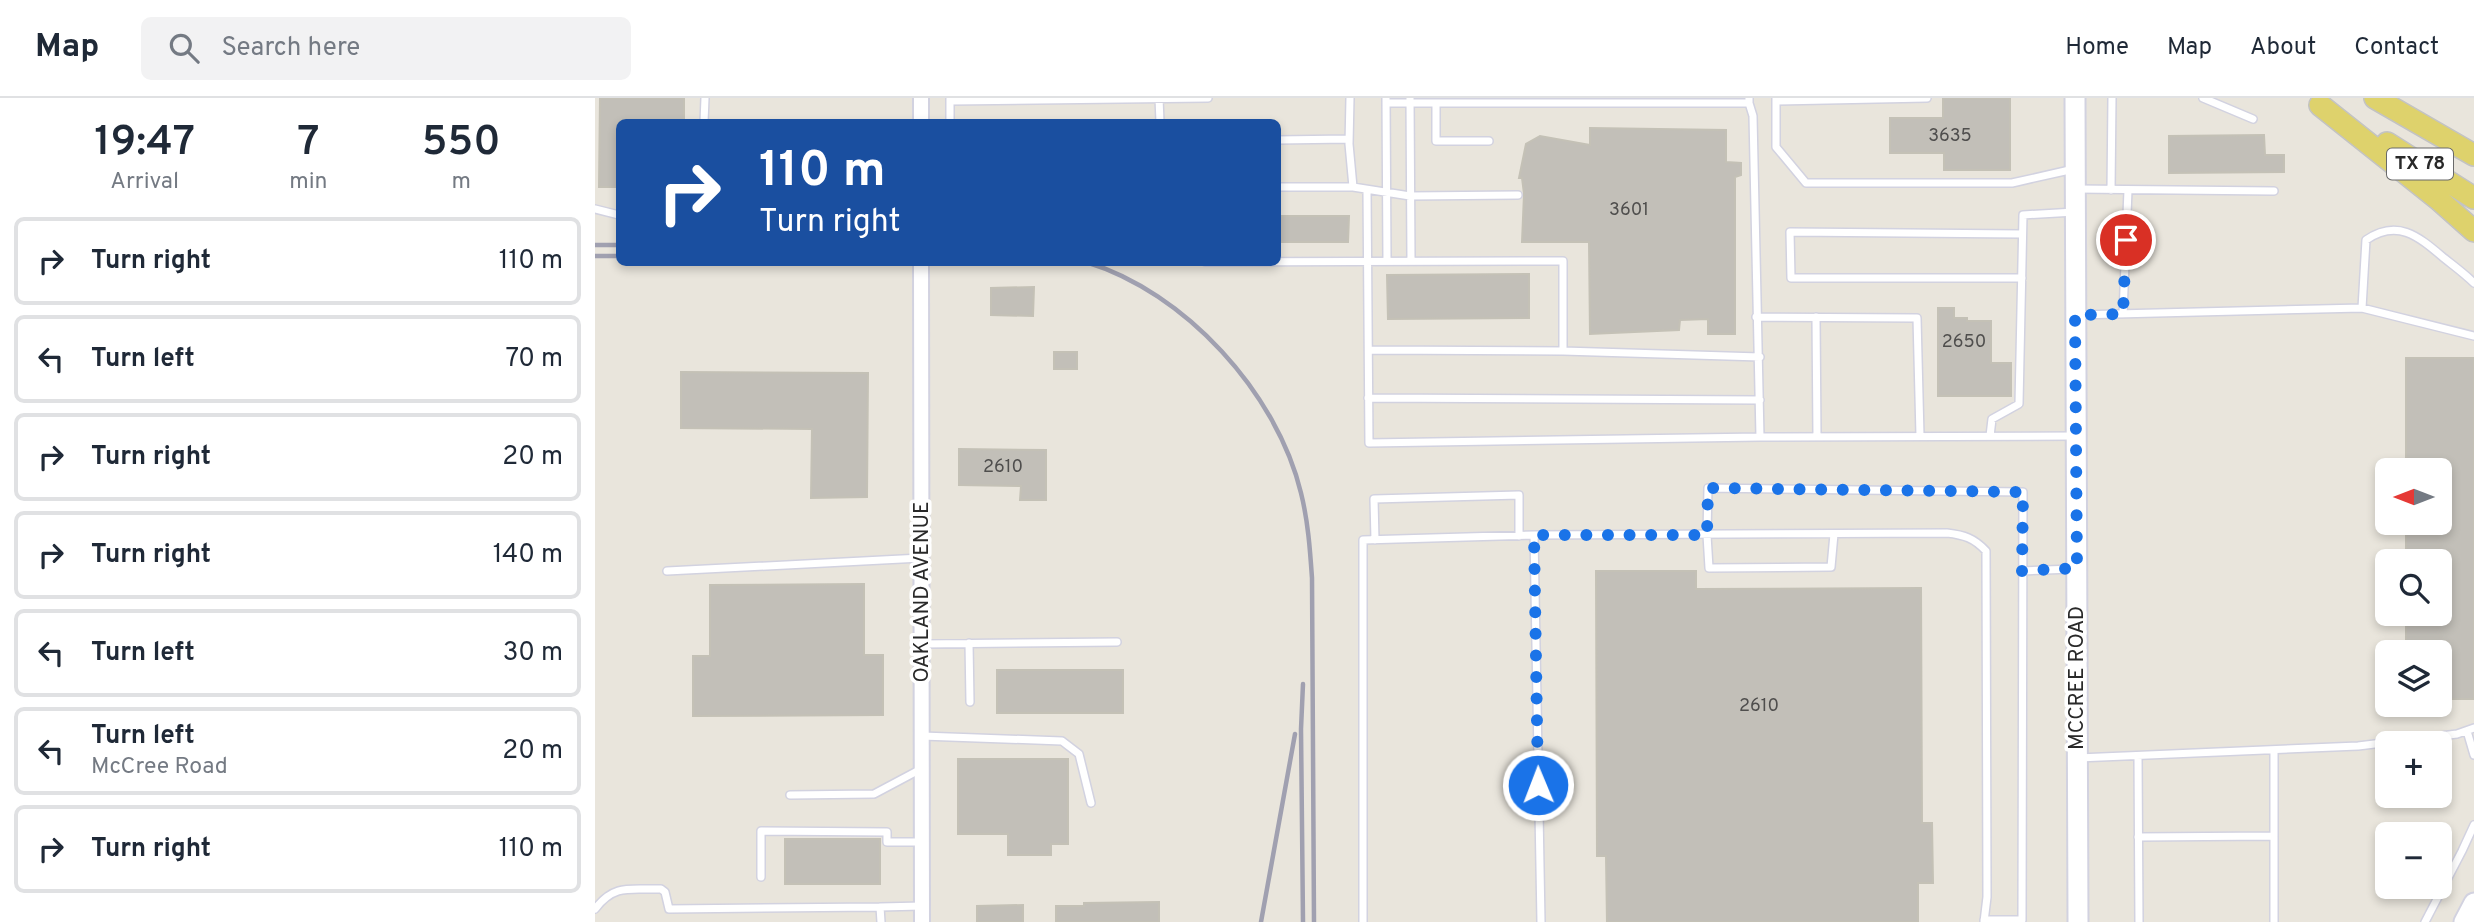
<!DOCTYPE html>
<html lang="en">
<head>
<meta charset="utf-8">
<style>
  :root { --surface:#fff; --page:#f2f2f3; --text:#1f2937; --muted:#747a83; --line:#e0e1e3 }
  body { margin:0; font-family:Overpass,sans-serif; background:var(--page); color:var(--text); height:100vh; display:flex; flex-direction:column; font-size:26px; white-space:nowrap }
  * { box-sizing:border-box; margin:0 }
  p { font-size:23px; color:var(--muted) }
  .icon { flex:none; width:38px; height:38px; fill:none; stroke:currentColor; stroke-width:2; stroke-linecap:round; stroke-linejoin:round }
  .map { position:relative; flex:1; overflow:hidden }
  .panel { display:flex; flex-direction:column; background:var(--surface); width:595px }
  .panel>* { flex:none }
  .hud { position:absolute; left:21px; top:21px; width:665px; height:147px; border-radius:10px; box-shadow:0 4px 10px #0003; background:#1a4fa0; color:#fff; overflow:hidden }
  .needle { width:46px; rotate:270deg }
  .buttons { position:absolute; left:1780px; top:360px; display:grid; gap:14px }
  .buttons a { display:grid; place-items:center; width:77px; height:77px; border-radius:10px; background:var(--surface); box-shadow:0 4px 10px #0003; font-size:35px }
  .pin { position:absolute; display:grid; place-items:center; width:60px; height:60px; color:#fff; margin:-30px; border:4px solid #fff; border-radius:50%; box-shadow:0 2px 7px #0007 }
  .me { position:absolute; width:77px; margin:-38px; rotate:359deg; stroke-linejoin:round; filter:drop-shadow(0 0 5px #0008) }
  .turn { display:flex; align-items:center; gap:24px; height:147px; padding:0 28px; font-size:32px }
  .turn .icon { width:91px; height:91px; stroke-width:2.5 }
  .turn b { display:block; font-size:49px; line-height:60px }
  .eta { display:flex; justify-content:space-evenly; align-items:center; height:119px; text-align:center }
  .eta b { font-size:42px; font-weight:600; line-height:49px }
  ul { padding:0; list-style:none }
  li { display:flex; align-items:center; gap:21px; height:88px; margin:0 14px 10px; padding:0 14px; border:4px solid var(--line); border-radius:10px }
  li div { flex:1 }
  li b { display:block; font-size:26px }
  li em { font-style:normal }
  header { display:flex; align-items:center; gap:42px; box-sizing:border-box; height:98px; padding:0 35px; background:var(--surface); border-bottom:2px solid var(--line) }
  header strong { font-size:33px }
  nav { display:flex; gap:38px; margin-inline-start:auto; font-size:24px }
  .search { width:490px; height:63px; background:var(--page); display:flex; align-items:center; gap:18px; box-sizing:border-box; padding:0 24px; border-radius:10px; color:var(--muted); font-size:26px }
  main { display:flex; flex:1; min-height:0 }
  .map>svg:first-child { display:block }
</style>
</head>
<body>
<header>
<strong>Map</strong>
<div class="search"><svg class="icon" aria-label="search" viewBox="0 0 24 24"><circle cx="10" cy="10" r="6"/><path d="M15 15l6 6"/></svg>Search here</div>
<nav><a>Home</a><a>Map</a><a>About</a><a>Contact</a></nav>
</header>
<main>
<section class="panel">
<div class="eta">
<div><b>19:47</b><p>Arrival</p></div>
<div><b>7</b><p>min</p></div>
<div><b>550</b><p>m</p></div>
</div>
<ul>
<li><svg class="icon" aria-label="right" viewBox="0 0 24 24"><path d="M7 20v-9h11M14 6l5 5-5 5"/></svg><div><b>Turn right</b></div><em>110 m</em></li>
<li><svg class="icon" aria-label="left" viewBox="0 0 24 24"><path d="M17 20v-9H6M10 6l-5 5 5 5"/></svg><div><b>Turn left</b></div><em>70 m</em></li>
<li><svg class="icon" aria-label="right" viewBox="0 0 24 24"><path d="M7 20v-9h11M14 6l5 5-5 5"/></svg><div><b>Turn right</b></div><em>20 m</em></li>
<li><svg class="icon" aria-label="right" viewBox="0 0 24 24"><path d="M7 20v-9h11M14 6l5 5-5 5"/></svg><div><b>Turn right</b></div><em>140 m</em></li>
<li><svg class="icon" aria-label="left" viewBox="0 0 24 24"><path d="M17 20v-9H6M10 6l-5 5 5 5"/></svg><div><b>Turn left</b></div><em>30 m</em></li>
<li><svg class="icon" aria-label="left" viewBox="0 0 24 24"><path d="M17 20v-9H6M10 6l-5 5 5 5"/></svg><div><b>Turn left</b><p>McCree Road</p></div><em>20 m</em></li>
<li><svg class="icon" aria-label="right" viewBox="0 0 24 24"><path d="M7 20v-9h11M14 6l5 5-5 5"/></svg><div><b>Turn right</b></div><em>110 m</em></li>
</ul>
</section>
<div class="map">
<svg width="1879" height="824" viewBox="0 0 1879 824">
  <rect width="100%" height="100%" fill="#e9e5dc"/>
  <path fill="#c2bfb8" stroke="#c4c1b6" stroke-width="2" d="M 5,0 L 89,0 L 89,24 L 24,24 L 24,89 L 4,89 Z
    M 1348,0 L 1415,0 L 1415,72 L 1349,72 L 1349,55 L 1295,55 L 1295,20 L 1348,20 Z
    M 995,30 L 1131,32 L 1131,64 L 1146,65 L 1146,77 L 1140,79 L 1140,236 L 1113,236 L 1113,221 L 1085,222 L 1084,232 L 995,236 L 994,144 L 927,144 L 929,96 L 927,80 L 924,80 L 931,46 L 945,38 L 995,47 Z
    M 1669,37 L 1670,57 L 1689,57 L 1689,74 L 1574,75 L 1574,38 Z
    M 682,118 L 754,118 L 753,144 L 682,144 Z
    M 934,176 L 934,220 L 793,221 L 792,177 Z
    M 439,189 L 438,218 L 396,217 L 396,190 Z
    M 1343,210 L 1359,210 L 1359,220 L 1372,220 L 1372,223 L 1396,223 L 1396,265 L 1416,265 L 1416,298 L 1343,298 Z
    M 459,254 L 482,254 L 482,271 L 459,271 Z
    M 1811,260 L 1879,260 L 1879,601 L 1844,601 L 1844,555 L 1811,555 L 1811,516 L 1844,516 L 1844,464 L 1811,464 L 1811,425 L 1844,425 L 1844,373 L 1811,373 Z
    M 86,274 L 273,275 L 272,399 L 216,400 L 217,331 L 86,330 Z
    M 364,351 L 451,352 L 451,402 L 425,402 L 426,388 L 364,387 Z
    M 1001,473 L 1101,473 L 1101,491 L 1326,490 L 1327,725 L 1337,725 L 1338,785 L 1323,785 L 1323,824 L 1012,824 L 1011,758 L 1002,758 Z
    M 269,486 L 269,557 L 288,557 L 288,617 L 98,618 L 98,558 L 115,558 L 115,487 Z
    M 402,572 L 528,572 L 528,615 L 402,615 Z
    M 363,661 L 473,661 L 473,746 L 456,746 L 456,757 L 413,757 L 413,736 L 363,736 Z
    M 190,741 L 285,741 L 285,786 L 190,786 Z
    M 564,804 L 564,824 L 461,824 L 461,808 L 489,808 L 489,805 Z
    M 428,807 L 428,824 L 382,824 L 382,808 Z"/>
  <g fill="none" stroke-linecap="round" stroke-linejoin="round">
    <g stroke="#d2d2e0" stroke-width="10">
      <path id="lane" d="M 564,0 L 565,24
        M 755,0 L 754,46 L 758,89 L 815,98 L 923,97
        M 791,0 L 792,163
        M 815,0 L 816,163
        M 1181,0 L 1181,49 L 1211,85 L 1417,85 L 1479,71
        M 1608,0 L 1658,21
        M 355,1 L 355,24
        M 355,3 L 613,0
        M 1181,3 L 1332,0
        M 791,5 L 1154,5 L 1154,0
        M 841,5 L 841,43 L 894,43
        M 1154,5 L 1158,18 L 1165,339 L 1480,338
        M 109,24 L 110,0
        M 682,42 L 754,41
        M 682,89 L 758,89
        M 1481,91 L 1679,93
        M 772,92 L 774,345 L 1165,339
        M 1516,92 L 1517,0
        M 0,111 L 24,117
        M 610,164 L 968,163 L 968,253 L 1165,259
        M 1427,180 L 1196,180 L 1195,134 L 1427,136
        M 1767,210 L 1771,142 C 1803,120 1824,139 1849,160 C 1859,168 1870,176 1879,185
        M 1528,216 L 1533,92
        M 1481,217 L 1767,210 L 1879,238
        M 1161,219 L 1322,220 L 1325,338
        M 1221,219 L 1222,339
        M 774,252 L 968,253
        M 773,300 L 1165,302
        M 1395,338 L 1397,321 L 1424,306 L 1428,117 L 1480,114
        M 1239,436 L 1236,469 L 1114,470 L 1112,437 L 1113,390 L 1428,394 L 1427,822 L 1389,822
        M 780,442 L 779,401 L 924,397 L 924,438
        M 72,473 L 326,460
        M 1427,473 L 1478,471
        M 374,545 L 375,604
        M 327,546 L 522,544
        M 1872,633 L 1879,657
        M 327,638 L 467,643 L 484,656 L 496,705
        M 1679,652 L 1679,824
        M 1543,658 L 1544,824
        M 1483,660 L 1763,648 L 1862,636 L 1879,630
        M 195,697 L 279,696 L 326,671
        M 1543,739 L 1679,738
        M 166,779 L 166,733 L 292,734 L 292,744 L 326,744
        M 285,809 L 327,808
        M 0,811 C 20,785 36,792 66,791 L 70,794 L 74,811 L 285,809 L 286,824
        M 768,824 L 768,442 L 939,437
        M 946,824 L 939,437 L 1352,435 C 1369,437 1379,440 1391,453 L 1392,799 L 1389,824
        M 1830,824 L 1867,753 L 1879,727"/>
    </g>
    <g stroke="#d2d2e0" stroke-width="18">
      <path id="street" d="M 326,0 L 326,24
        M 326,164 L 327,824"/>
    </g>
    <g stroke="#d2d2e0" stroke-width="23">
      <path id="secondary" d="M 1480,0 L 1483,824
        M 1869,824 L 1879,805"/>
    </g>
    <g stroke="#c3c3c3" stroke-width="24">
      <path id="primary" d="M 1780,0 L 1879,57
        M 1725,7 L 1843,101 L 1879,133
        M 1792,45 L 1879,100"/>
    </g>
    <use href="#lane" stroke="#fff" stroke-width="7"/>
    <use href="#street" stroke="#fff" stroke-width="14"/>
    <use href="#secondary" stroke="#fff" stroke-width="19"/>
    <use href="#primary" stroke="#ded26c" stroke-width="21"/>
    <path stroke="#a0a0b0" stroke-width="4.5" d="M 0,147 L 24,147
      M 0,158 L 24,158
      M 491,164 C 590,194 682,295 706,395 C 713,423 715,451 717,480 L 719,824
      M 666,824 L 700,636
      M 708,824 L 706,631 L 708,586"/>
  </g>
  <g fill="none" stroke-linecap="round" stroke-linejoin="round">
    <path stroke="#1a73e8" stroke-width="12" stroke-dasharray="0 21.6" d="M 943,687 L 939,437 L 1112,437 L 1113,390 L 1428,394 L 1427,473 L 1482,470 L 1480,217 L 1528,216 L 1531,142"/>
  </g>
  <g text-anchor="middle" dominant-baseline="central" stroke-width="7" stroke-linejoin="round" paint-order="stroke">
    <g font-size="18" fill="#4f4e4d">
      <text x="1355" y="38">3635</text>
      <text x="1034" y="112">3601</text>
      <text x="1369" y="244">2650</text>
      <text x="408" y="369">2610</text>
      <text x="1164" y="608">2610</text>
    </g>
    <rect fill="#fff" stroke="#696969" stroke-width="2" x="1792" y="50.5" width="66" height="31" rx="5"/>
    <g font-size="19" font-weight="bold" fill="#292929">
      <text x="1825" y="66">TX 78</text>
    </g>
    <g font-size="21" fill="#292929" stroke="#fff">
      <text transform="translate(327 494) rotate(-90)">OAKLAND AVENUE</text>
      <text transform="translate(1482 580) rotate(-90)">MCCREE ROAD</text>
    </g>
  </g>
</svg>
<div class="buttons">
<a><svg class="needle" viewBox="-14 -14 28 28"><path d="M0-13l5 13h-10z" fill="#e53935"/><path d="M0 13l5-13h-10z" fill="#747a83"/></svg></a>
<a><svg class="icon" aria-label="search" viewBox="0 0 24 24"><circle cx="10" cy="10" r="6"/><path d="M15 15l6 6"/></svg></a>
<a><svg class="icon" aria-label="layers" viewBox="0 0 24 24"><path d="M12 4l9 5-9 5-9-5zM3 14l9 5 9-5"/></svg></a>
<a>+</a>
<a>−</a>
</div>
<div class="pin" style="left:1531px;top:142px;background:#d93025"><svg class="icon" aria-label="arrive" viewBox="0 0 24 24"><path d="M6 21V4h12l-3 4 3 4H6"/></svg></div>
<svg class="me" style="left:943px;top:687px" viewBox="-20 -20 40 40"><circle r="17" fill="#1a73e8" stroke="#fff" stroke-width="3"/><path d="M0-11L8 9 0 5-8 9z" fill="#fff"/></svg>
<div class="hud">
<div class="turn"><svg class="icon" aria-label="right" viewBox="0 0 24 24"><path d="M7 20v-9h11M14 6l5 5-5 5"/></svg><div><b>110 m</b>Turn right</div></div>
</div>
</div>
</main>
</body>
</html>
